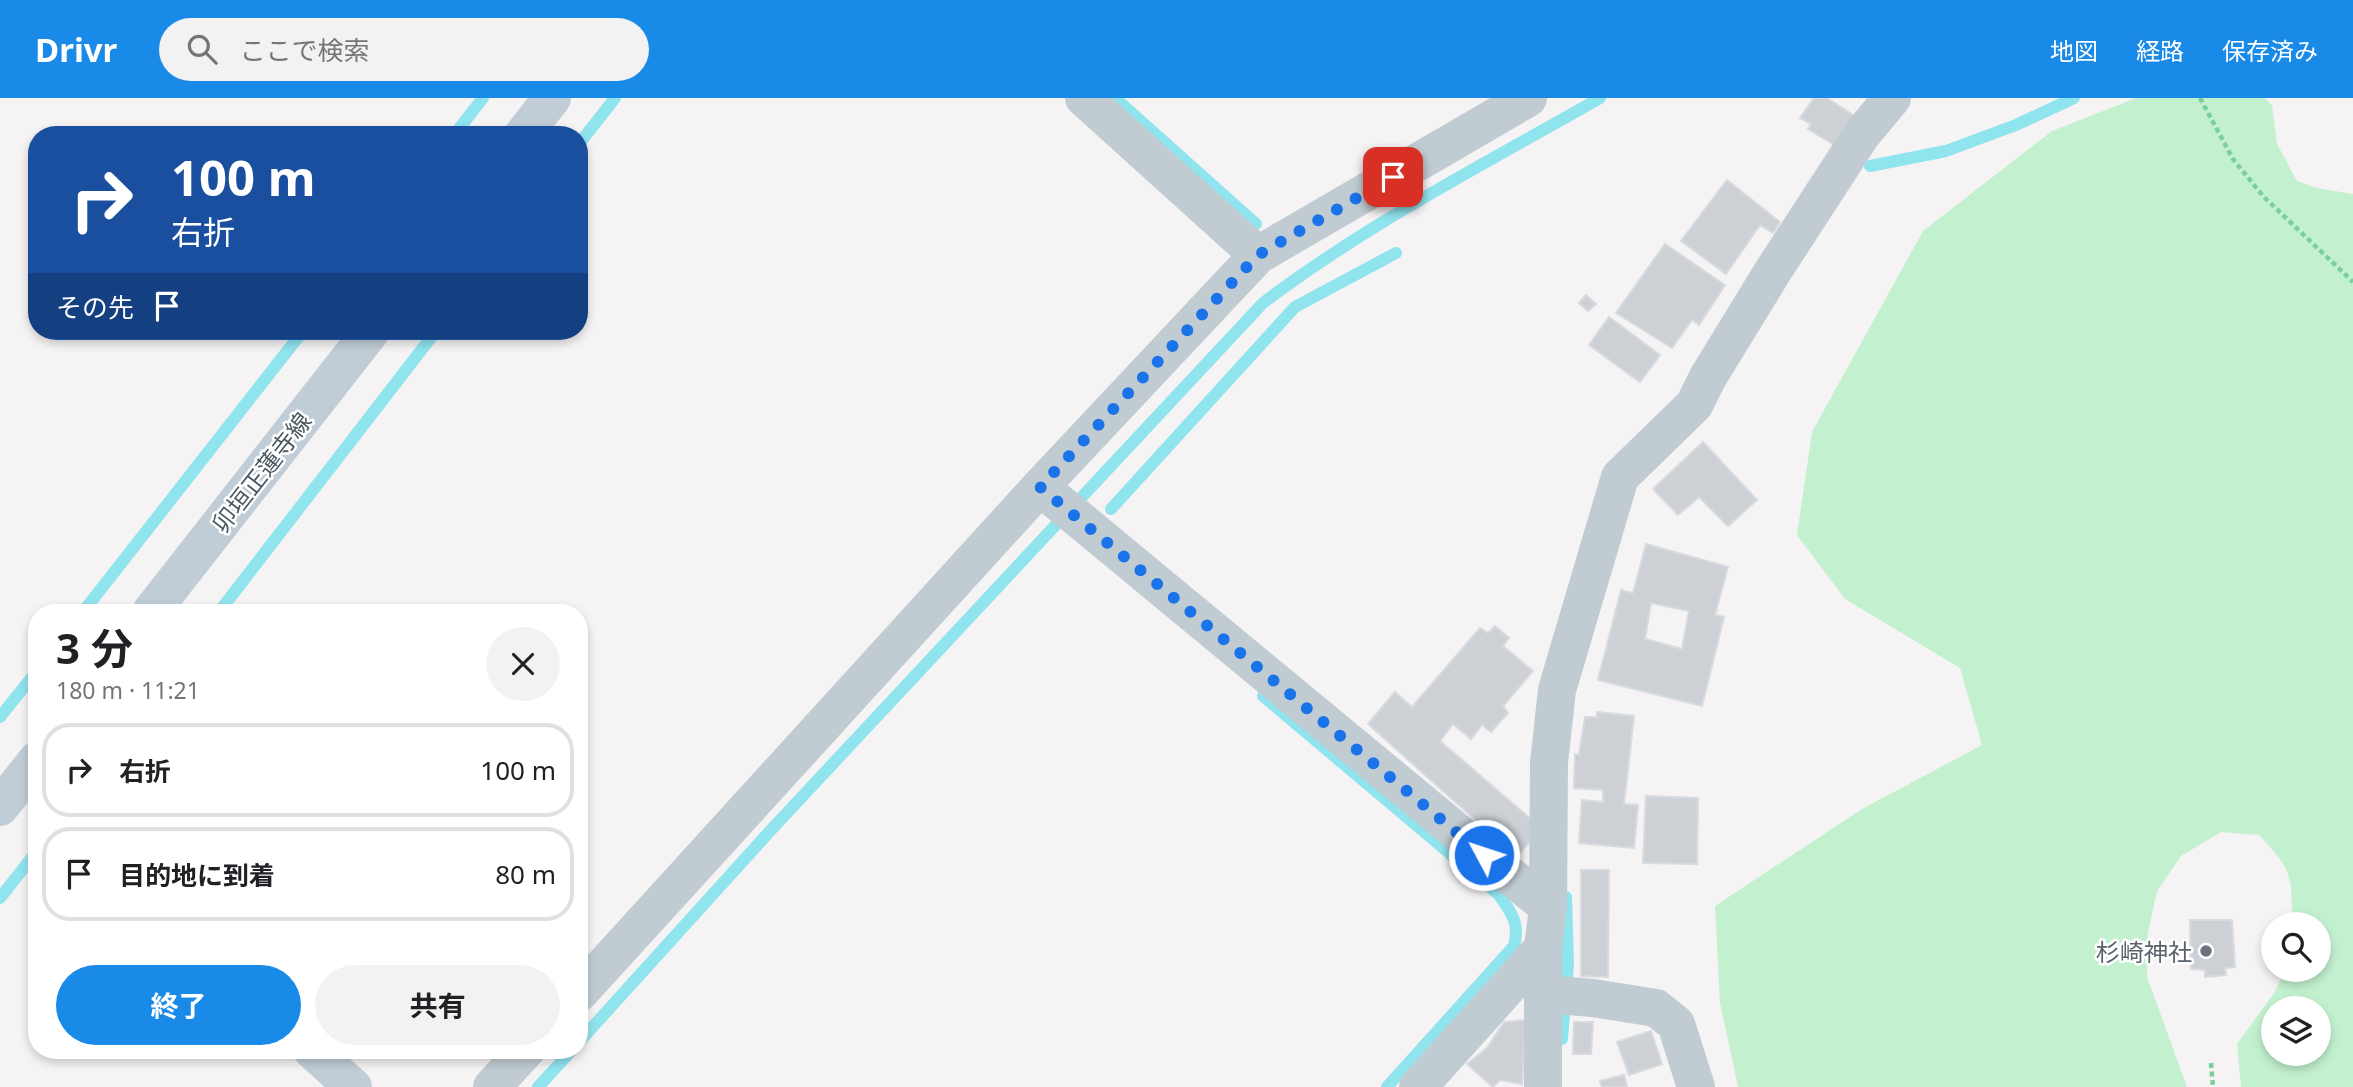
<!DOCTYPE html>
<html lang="ja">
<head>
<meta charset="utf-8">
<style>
  :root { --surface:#fff; --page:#f2f2f2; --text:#202124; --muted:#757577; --line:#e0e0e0; --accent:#1a8ae8 }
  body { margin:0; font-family:"Noto Sans","Noto Sans JP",sans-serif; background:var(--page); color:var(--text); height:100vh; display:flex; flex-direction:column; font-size:26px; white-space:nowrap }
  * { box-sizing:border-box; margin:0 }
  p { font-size:23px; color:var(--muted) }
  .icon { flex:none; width:38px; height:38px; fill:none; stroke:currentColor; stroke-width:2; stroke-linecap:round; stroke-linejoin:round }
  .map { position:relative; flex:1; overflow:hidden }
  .panel { position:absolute; left:28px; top:506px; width:560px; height:455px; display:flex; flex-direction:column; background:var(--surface); border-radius:28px; box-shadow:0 4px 10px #0003 }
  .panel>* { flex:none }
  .banner { position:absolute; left:28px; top:28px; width:560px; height:214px; border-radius:28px; box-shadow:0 4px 10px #0003; background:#1a4fa0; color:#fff; overflow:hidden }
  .tools { position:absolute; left:2261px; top:814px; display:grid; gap:14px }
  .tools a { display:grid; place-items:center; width:70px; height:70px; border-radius:50%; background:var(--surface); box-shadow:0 4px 10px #0003; font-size:35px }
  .pin { position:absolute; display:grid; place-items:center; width:60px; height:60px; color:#fff; margin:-30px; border-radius:14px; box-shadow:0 4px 10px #0006 }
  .me { position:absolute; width:77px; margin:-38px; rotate:310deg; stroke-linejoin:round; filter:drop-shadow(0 0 5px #0008) }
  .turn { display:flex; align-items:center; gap:24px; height:147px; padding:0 28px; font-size:32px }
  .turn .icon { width:91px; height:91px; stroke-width:2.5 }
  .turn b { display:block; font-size:49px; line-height:60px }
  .then { display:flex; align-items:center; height:66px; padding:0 28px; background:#0003; gap:14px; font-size:26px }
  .round { display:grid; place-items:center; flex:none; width:74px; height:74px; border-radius:37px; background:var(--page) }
  .headline { display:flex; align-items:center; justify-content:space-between; height:119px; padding:0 28px }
  h1 { font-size:42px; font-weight:700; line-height:52px }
  .primary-button { display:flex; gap:14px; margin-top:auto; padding:14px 28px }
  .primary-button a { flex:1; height:80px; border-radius:42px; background:var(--accent); color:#fff; font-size:28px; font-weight:700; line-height:80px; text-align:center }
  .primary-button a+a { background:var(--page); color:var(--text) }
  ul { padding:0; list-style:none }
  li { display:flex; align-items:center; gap:21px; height:94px; margin:0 14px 10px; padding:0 14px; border:4px solid var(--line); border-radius:28px }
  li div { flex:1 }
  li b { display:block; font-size:26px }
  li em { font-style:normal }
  header { display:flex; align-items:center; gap:42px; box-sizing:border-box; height:98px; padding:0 35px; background:var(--accent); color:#fff }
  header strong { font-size:33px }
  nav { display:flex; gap:38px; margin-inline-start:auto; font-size:24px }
  .search { width:490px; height:63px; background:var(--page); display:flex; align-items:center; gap:18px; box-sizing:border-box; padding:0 24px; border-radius:38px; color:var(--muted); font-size:26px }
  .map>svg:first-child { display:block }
</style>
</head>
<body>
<header>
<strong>Drivr</strong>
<div class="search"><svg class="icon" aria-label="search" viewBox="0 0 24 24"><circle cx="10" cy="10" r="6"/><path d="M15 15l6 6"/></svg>ここで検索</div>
<nav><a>地図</a><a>経路</a><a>保存済み</a></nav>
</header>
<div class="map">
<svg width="2353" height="989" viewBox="0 0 2353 989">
  <rect width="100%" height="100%" fill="#f5f3f3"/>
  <path fill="#c3f1d0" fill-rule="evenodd" d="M 2136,0 L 2265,0 L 2272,7 L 2277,46 L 2297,83 L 2317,90 L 2353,96 L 2353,989 L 2241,989 L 2237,946 L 2274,895 L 2285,872 L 2319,872 L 2319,826 L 2292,826 C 2292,778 2293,773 2259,737 L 2221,734 L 2181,758 L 2157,793 L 2148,834 L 2147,879 L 2187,989 L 1738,989 L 1720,905 L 1715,808 L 1862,711 L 1982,647 L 1960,570 L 1845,501 L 1797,437 L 1812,334 L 1923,133 L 2052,33 ZM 2273,910 L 2319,910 L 2319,956 L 2273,956 Z"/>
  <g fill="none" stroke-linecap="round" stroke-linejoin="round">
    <path stroke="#90e4ee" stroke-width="12" d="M 1115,0 L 1256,126
      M 454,37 L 483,0
      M 579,46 L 615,0
      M 1870,68 L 1946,53 L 2016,27 L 2074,0
      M 1111,411 L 1295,209 L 1396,155
      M 83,514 L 303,233
      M 219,514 L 436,233
      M 1263,598 L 1499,797 C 1512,815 1520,826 1514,848 L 1387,989
      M 0,619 L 37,573
      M 0,800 L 37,753
      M 1562,941 L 1568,866 L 1566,799
      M 579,944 L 771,732 L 1263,205 C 1367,126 1486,65 1600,0
      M 538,989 L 572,952"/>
  </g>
  <path fill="#cdd1d5" stroke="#d7dade" stroke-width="2" fill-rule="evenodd" d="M 1814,0 L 1827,0 L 1856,19 L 1836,48 L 1808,31 L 1811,26 L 1800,20 Z
    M 1727,82 L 1780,124 L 1773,135 L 1760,127 L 1726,176 L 1681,143 Z
    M 1665,146 L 1725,187 L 1699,227 L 1692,222 L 1672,250 L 1616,215 Z
    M 1586,197 L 1596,206 L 1588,213 L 1579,205 Z
    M 1609,219 L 1660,257 L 1640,284 L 1589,247 Z
    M 1703,344 L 1757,402 L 1728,428 L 1699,399 L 1678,417 L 1653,391 Z
    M 1646,446 L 1728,469 L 1715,517 L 1724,519 L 1702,608 L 1598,582 L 1621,492 L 1633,495 ZM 1651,505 L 1689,513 L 1682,551 L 1645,541 Z
    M 1495,528 L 1509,540 L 1503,548 L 1533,573 L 1503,608 L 1508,615 L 1491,634 L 1482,627 L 1471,641 L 1453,626 L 1440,643 L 1531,721 L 1532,741 L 1517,759 L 1368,626 L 1395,594 L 1412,609 L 1480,530 L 1488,535 Z
    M 1597,614 L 1634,618 L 1624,706 L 1638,707 L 1634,750 L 1579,745 L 1582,702 L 1603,704 L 1603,692 L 1574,690 L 1575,656 L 1579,657 L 1585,619 L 1597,619 Z
    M 1646,698 L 1698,700 L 1697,766 L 1643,765 Z
    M 1581,772 L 1609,772 L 1608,879 L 1581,878 Z
    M 2190,822 L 2232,822 L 2235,869 L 2225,870 L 2226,877 L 2205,879 L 2205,872 L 2191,871 Z
    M 1526,922 L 1522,986 L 1500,982 L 1493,989 L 1467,966 L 1487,950 L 1504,924 Z
    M 1574,924 L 1593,924 L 1591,956 L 1573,956 Z
    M 1651,933 L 1662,966 L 1629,977 L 1617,944 Z
    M 1624,977 L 1627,989 L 1602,989 L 1600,983 Z"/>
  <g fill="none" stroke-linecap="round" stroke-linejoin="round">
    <path stroke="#7ad09c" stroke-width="4.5" stroke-dasharray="5 3.5" stroke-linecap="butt" d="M 2200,0 L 2233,61 L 2263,98 L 2353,184
      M 2211,965 L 2213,989"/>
    <path stroke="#c1ccd2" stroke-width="38" d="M 1084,0 L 1258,157
      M 1040,389 L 1548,809
      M 579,895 L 1040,389 L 1258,157 L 1528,0
      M 1544,896 L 1593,900 L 1656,910 L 1676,926 L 1696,989
      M 492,989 L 526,952
      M 1418,989 L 1543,850
      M 1543,989 L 1543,850 L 1548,809 L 1549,665 L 1557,592 L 1620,379 L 1694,307 L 1708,279 L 1773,173 L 1862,36 L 1892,0"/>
    <path stroke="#c1cdd6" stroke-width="38" d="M 523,37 L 552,0
      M 151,514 L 371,233
      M 0,709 L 37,662
      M 312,952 L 353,989"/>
  </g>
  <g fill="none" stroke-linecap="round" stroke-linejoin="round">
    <path stroke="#1a73e8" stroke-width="12" stroke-dasharray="0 21.6" d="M 1393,79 L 1258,157 L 1040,389 L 1484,757"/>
  </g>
  <circle fill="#6b7280" stroke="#fff" stroke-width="2.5" cx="2206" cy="853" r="7"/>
  <g text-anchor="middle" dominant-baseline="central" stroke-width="5" stroke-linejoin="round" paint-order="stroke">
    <g font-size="24" fill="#4a5961" stroke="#fff">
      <text transform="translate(261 374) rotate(-52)">卯垣正蓮寺線</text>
    </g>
    <g font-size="24" fill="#5b616d" stroke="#fff" text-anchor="end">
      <text x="2192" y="853">杉崎神社</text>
    </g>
  </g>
</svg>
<div class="tools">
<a><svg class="icon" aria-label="search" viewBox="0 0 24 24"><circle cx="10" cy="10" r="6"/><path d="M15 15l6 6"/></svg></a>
<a><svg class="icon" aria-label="layers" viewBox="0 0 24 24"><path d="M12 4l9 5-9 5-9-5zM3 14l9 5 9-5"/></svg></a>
</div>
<div class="pin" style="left:1393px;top:79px;background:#d93025"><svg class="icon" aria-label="arrive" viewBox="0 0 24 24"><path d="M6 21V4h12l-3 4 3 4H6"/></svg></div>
<svg class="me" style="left:1484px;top:757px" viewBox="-20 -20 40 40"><circle r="17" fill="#1a73e8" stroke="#fff" stroke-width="3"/><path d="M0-11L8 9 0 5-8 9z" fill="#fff"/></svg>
<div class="banner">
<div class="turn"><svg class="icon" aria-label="right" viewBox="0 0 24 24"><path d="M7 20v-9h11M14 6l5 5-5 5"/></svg><div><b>100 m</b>右折</div></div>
<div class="then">その先<svg class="icon" aria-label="arrive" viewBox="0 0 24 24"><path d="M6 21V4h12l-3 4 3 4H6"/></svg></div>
</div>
<section class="panel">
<div class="headline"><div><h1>3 分</h1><p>180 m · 11:21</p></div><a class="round"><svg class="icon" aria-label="close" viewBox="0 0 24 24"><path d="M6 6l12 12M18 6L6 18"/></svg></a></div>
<ul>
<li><svg class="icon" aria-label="right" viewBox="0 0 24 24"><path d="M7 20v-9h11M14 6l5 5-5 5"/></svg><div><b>右折</b></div><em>100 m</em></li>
<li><svg class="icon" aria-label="arrive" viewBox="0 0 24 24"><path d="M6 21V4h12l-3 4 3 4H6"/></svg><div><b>目的地に到着</b></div><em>80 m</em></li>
</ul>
<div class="primary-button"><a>終了</a><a>共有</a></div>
</section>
</div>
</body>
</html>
